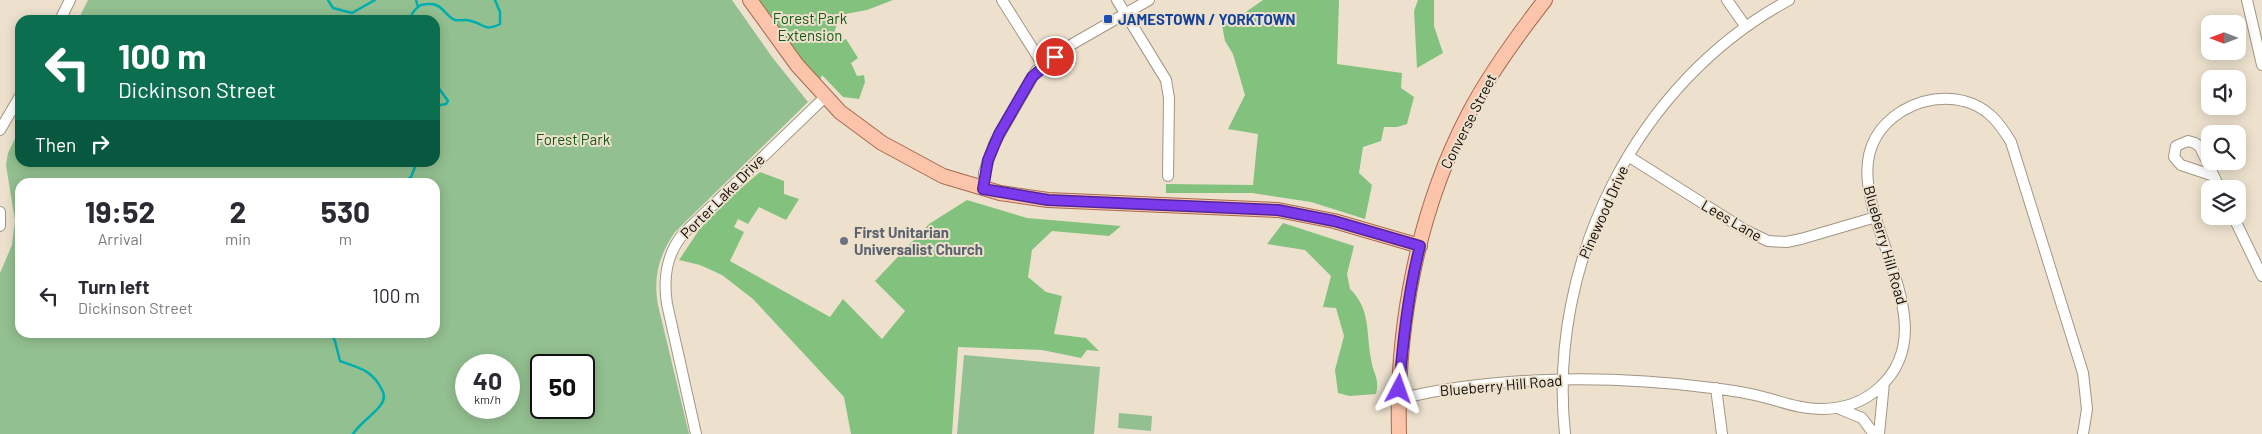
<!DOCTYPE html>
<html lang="en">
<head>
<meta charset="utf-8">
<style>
  :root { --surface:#fff; --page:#f2f2f3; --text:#2b2b33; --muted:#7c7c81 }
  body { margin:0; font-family:Barlow,sans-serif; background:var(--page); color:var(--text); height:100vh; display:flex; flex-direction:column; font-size:19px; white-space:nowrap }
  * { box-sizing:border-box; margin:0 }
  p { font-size:16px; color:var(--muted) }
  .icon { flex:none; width:28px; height:28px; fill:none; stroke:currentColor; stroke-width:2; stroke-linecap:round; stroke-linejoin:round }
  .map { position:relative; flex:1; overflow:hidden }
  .drawer { position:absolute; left:15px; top:178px; width:425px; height:160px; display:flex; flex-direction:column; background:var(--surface); border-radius:15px; box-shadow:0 2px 12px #0003 }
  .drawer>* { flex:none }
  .hud { position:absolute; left:15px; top:15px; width:425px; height:152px; border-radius:15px; box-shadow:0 2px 12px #0003; background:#0b6e4f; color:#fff; overflow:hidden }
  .needle { width:32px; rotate:270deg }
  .fabs { position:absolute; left:2201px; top:15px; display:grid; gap:10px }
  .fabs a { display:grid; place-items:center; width:45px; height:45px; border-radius:10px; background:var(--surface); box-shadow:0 2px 12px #0003; font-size:25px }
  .speed { position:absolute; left:455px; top:354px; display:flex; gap:10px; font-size:25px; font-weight:700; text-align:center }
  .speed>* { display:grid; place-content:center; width:65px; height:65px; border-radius:50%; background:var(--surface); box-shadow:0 2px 12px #0003; line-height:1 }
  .speed small { font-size:12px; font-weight:400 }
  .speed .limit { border:2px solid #111; border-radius:8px; background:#fff; color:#111 }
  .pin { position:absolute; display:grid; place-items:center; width:42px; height:42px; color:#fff; margin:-21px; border:2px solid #fff; border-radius:50%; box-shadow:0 1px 5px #0007 }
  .me { position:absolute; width:55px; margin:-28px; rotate:4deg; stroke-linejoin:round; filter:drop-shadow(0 0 4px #0008) }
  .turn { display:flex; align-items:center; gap:18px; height:105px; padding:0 20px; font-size:22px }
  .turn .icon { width:65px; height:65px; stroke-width:2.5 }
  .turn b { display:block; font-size:35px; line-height:42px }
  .then { display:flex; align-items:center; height:48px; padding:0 20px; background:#0003; gap:10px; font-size:19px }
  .eta { display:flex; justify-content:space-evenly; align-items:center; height:85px; text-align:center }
  .eta b { font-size:30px; font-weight:700; line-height:35px }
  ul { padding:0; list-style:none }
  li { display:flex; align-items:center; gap:15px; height:65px; padding:0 20px }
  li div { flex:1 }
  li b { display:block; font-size:19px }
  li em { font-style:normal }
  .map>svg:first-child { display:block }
</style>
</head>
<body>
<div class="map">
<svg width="2262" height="434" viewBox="0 0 2262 434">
  <rect width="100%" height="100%" fill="#ede1ce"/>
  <path fill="#93c090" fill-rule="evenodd" d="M 88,0 L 732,0 L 772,57 L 808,102 L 675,232 C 659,255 653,277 658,305 L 689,434 L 0,434 L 0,273 L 12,245 L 15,221 L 6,165 L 8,153 L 20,128 L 20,162 L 435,162 L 435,20 L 78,20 ZM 20,182 L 435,182 L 435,332 L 20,332 ZM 466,365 L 509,365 L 509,408 L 466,408 ZM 541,365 L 584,365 L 584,408 L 541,408 Z
    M 964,355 L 1100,367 L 1094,434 L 957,434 Z
    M 1119,413 L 1152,416 L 1151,431 L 1118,428 Z"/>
  <path fill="#82c27e" d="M 758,0 L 893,0 L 867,10 L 840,15 L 833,36 L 839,42 L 846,39 L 858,58 L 851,63 L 857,76 L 864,75 L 865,82 L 859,99 L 843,97 L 822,75 L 819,83 Z
    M 1263,0 L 1339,0 L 1337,64 L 1402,73 L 1401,88 L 1414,97 L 1407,124 L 1397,127 L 1384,127 L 1381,141 L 1363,147 L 1359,173 L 1372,185 L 1365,219 L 1311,202 L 1252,193 L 1166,193 L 1166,184 L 1253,185 L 1258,134 L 1228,129 L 1245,95 L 1233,54 L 1225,41 L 1220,14 L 1243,14 Z
    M 1418,0 L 1434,0 L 1434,26 L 1443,53 L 1417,68 L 1414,11 Z
    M 760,172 L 784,181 L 784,194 L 799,199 L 786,220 L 759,207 L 748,224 L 738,219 L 734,227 L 744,232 L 730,261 L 830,317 L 843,299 L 882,339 L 905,311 L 875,281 L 929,224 L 967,200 L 1027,218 L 1121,226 L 1109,236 L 1052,231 L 1032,250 L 1028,277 L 1046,292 L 1062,296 L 1054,334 L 1086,338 L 1099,351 L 1087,350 L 1081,358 L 1042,350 L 958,347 L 952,434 L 851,434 L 844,397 L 753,299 L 722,275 L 700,265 L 679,260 L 699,230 L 731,197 Z
    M 1283,223 L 1354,246 L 1347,274 L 1350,289 C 1371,309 1366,333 1371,359 C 1373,374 1380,378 1376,394 L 1350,396 L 1338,393 L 1335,370 L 1344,336 L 1336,308 L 1323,307 L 1331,276 L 1305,250 L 1267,244 Z"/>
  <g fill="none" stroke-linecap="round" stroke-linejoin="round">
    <path stroke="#00aeaf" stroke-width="2.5" d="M 328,0 L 333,8 L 352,13 L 375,0
      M 416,0 L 418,7
      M 410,20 C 411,13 416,8 421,5 C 443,0 442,14 455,20 C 460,21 466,19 471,21 C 485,24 484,32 500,24 L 500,12 L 495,0
      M 435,83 L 448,101 L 446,104 L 435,106
      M 402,182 L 411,177 L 417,162
      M 330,332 L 335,341 L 340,361 C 358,368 371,369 381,388 C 385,394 385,400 380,406 C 372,416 360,423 353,434"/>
    <g stroke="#a19684" stroke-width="12">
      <path id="minor" d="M 1002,0 L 1043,65
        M 1117,0 L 1166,80 L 1169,98 L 1168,176
        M 1727,0 L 1746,27
        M 2247,0 L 2262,65
        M 60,20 L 70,0
        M 0,130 L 20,96
        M 1628,156 L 1745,230 L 1768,241 L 1786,242 L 1801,239 L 1876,217
        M 2214,176 L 2181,165 L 2174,157 L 2176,146 L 2188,141 L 2195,143 L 2200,147 L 2220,189
        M 983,189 L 984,173 L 994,144 L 1036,71 L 1069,46 L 1149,0
        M 0,212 L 0,226
        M 2233,216 L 2262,276
        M 1716,388 L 1722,434
        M 1399,399 C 1497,375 1612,375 1712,388 C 1730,390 1749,393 1767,398 C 1785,403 1802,409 1821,409 C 1844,409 1863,403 1880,387 C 1964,310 1800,175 1902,111 C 1921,100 1942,96 1964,101 C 1987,107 1999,122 2011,142 L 2083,373 L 2087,409 L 2083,434
        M 1840,409 L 1862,418 L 1874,434
        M 696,434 L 667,304 C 663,278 666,255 683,234 L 825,97
        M 1565,434 C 1547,263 1636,82 1789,0
        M 1879,434 L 1884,383"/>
    </g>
    <g stroke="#a86a4e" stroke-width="16">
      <path id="major" d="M 750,0 L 797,65 L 840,112 L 882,143 L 943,176 L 1000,193 L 1048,200 L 1278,210 L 1334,221 L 1420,246
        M 1399,434 C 1396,326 1418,210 1469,113 C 1490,73 1517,36 1545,0"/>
    </g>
    <use href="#minor" stroke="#fff" stroke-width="10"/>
    <use href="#major" stroke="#fdc4ac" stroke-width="14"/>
  </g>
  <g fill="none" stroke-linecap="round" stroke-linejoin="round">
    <g stroke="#51269a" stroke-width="12">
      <path id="route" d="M 1055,57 L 1032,77 L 999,134 L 988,160 L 983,189 L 1048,200 L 1278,210 L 1334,221 L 1420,246 C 1408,293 1403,341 1399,389"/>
    </g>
    <use href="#route" stroke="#7c3aed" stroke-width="9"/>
  </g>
  <rect fill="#1a4fb4" stroke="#ede1ce" stroke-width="2" x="1103" y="14" width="10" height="10" rx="2.5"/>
  <circle fill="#6b7280" stroke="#ede1ce" stroke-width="2" cx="844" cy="241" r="5"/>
  <g text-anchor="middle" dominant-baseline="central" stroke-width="4" stroke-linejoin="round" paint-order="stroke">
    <g font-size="15" fill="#185918" stroke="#ede1ce">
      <text x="810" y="18">Forest Park<tspan x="810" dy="17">Extension</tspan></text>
      <text x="573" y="139">Forest Park</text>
    </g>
    <g font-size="15" font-weight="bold" fill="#164399" stroke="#ede1ce" text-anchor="start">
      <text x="1118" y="19">JAMESTOWN / YORKTOWN</text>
    </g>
    <g font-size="15" fill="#0f0c06" stroke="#ede1ce">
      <text transform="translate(1468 121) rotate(-63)">Converse Street</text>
      <text transform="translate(722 196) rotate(-45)">Porter Lake Drive</text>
      <text transform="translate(1603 212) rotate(-66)">Pinewood Drive</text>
      <text transform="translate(1732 220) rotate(30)">Lees Lane</text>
      <text transform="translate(1886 245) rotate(74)">Blueberry Hill Road</text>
      <text transform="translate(1501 385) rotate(-5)">Blueberry Hill Road</text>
    </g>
    <g font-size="15" font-weight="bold" fill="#5b616d" stroke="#ede1ce" text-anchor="start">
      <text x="854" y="232">First Unitarian<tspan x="854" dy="17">Universalist Church</tspan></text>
    </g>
  </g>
</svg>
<div class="fabs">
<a><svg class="needle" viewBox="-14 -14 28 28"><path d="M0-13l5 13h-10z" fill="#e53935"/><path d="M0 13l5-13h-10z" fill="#7c7c81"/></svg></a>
<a><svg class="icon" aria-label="sound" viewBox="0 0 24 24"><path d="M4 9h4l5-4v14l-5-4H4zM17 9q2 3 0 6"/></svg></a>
<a><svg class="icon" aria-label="search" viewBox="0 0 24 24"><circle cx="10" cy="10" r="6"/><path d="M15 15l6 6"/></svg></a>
<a><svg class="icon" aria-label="layers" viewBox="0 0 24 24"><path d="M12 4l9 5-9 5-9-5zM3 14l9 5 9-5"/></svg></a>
</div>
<div class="speed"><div>40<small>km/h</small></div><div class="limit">50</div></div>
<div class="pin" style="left:1055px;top:57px;background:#d93025"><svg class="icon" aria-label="arrive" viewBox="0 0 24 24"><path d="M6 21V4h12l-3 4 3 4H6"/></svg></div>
<svg class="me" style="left:1399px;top:389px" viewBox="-20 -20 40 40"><path d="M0-17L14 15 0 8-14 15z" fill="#7c3aed" stroke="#fff" stroke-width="4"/></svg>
<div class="hud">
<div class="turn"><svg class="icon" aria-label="left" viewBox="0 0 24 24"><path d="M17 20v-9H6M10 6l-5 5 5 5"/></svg><div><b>100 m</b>Dickinson Street</div></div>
<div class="then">Then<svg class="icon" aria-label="right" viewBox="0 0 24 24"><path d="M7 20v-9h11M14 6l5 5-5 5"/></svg></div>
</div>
<section class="drawer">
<div class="eta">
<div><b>19:52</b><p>Arrival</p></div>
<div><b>2</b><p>min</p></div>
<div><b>530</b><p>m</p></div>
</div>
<ul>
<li><svg class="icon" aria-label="left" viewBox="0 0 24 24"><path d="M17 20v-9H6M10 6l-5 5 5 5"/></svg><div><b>Turn left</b><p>Dickinson Street</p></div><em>100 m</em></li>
</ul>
</section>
</div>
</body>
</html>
